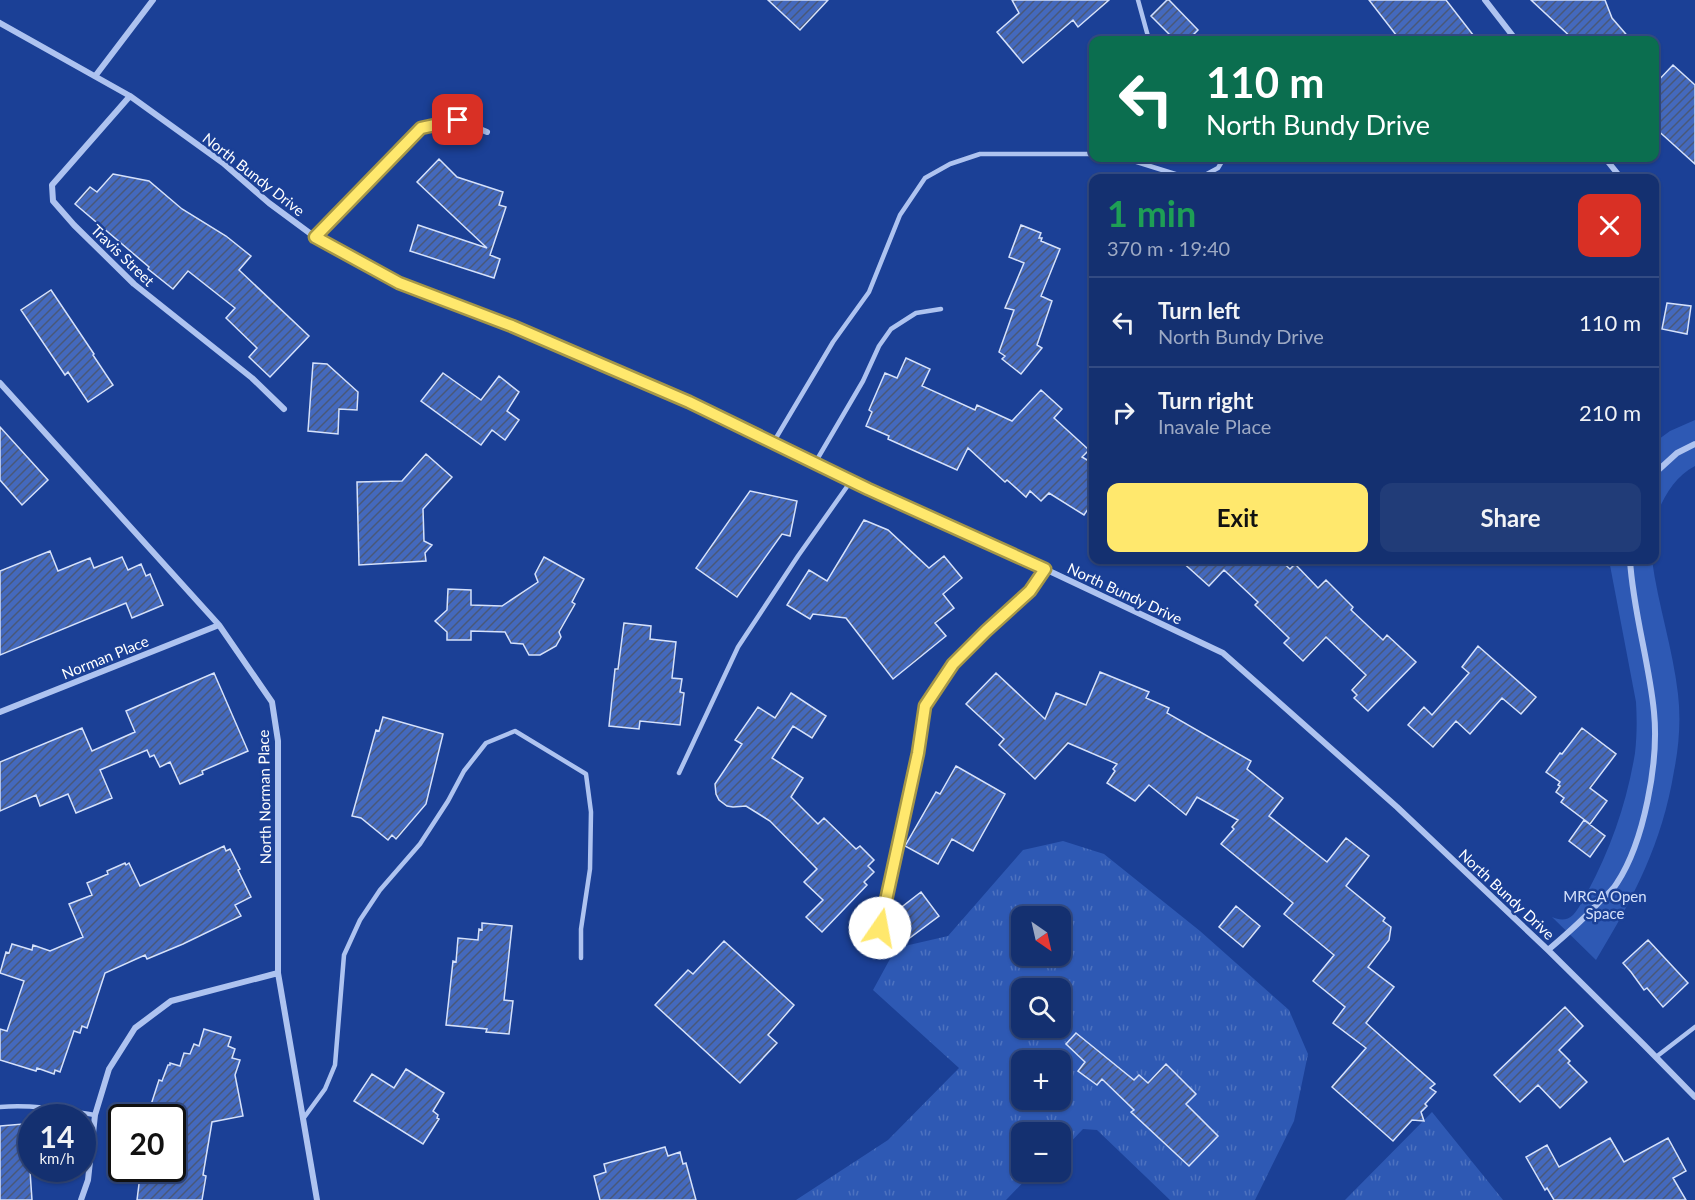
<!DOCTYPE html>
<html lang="en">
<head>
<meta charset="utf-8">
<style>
  :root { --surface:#143070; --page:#213c78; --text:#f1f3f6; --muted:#9da9c3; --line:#334b83; --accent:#ffe86d }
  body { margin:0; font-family:Lato,sans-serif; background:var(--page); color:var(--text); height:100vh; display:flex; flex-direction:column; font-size:22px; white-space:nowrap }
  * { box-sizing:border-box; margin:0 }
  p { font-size:20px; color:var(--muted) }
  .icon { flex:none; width:33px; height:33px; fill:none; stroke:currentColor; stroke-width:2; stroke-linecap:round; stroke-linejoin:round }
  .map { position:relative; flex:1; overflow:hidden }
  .panel { position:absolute; left:1089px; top:174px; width:570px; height:390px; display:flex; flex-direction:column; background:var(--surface); border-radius:12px; box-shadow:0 2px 4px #0004,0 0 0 2px var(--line) }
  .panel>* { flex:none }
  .banner { position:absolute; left:1089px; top:36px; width:570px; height:126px; border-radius:12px; box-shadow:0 2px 4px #0004,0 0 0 2px var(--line); background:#0b6e4f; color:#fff; overflow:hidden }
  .needle { width:39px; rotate:146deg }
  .fabs { position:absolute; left:1011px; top:906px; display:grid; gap:12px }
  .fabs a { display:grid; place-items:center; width:60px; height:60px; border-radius:12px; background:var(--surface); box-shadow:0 2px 4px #0004,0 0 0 2px var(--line); font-size:30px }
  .speed { position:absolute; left:18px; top:1104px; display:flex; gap:12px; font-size:30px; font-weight:700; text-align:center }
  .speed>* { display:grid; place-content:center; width:78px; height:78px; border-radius:50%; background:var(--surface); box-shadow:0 2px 4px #0004,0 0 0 2px var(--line); line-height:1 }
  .speed small { font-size:15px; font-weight:400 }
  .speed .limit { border:3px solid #111; border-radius:9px; background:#fff; color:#111 }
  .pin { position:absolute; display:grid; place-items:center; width:51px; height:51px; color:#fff; margin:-26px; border-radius:12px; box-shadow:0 3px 9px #0006 }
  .me { position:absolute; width:66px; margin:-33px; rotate:12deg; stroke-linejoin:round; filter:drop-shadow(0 0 4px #0008) }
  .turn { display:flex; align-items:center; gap:21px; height:126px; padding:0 18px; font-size:27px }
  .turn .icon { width:78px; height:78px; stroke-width:2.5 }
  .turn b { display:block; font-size:42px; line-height:51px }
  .round { display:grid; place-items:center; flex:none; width:63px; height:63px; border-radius:12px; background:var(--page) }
  .headline { display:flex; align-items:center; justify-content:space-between; height:102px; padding:0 18px }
  h1 { font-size:36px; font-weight:700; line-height:45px; color:#1e9e55 }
  .button { display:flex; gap:12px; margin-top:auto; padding:12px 18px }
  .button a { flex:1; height:69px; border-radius:12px; background:var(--accent); color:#111; font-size:24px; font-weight:700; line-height:69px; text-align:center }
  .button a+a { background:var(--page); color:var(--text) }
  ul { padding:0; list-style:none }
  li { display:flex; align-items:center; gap:18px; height:90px; padding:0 18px; border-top:2px solid var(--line) }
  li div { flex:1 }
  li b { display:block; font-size:22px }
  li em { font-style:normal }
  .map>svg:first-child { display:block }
</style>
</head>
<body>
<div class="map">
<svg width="1695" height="1200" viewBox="0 0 1695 1200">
  <defs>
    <pattern id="grass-tufts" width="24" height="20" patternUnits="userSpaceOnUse" patternTransform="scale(1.5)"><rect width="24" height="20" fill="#2e59b4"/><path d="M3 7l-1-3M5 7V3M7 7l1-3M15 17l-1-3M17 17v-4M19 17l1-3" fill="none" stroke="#4d72bf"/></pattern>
    <pattern id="building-hatch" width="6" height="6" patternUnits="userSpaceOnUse" patternTransform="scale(1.5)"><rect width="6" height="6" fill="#4469bd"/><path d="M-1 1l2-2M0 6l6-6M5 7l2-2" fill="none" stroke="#495879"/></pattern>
  </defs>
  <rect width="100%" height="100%" fill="#1b4096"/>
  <path fill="url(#grass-tufts)" fill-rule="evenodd" d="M 1063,841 L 1104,854 L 1200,931 L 1289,1010 L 1308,1054 L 1294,1121 L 1255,1200 L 1170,1200 L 1097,1130 L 1083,1129 L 1061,1152 L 1060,1132 L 1022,1132 L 1022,1172 L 1033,1172 L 1006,1200 L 796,1200 L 888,1140 L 959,1068 L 873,990 L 896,948 L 948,936 L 1023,850 ZM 1022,916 L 1060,916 L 1060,956 L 1022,956 ZM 1022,988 L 1060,988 L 1060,1028 L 1022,1028 ZM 1022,1060 L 1060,1060 L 1060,1100 L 1022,1100 Z
    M 1432,1112 L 1503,1200 L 1345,1200 Z"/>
  <path fill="#2e59b4" d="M 1695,420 L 1695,466 C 1674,477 1662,499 1655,520 L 1655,442 L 1670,431 Z
    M 1609,560 L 1652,560 C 1658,605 1673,649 1678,694 C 1681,720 1679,746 1674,771 C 1662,844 1634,897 1596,960 L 1552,917 C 1559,920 1567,921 1573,915 C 1579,909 1583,899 1588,891 C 1611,848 1627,802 1635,753 C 1637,736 1637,719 1636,702 Z"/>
  <path fill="url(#building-hatch)" stroke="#d5e1fb" stroke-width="1.5" d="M 768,0 L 828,0 L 800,30 Z
    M 1012,0 L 1109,0 L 1078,27 L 1073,20 L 1023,63 L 997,32 L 1019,13 Z
    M 1167,0 L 1169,0 L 1198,30 L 1188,40 L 1175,40 L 1151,16 Z
    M 1369,0 L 1446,0 L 1477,40 L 1400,40 Z
    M 1531,0 L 1605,0 L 1612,18 L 1631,40 L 1574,40 Z
    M 1673,65 L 1695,85 L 1695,164 L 1654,127 L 1654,85 Z
    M 439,159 L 457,177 L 503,192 L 499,205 L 506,207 L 490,255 L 500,259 L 494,278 L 410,251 L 418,225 L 487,248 L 417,182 Z
    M 113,174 L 149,181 L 182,209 L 226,236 L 251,256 L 239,270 L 309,336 L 270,377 L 249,357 L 257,348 L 226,318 L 235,308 L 188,271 L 173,289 L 148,269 L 149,267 L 75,204 L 90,187 L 97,192 Z
    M 1021,225 L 1041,233 L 1039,238 L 1042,238 L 1041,241 L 1060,249 L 1041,296 L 1052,301 L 1037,345 L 1042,348 L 1021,374 L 1002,359 L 1005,356 L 999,352 L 1014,310 L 1005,308 L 1024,263 L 1009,257 Z
    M 51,290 L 94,354 L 93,355 L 113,385 L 88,402 L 68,372 L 65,375 L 21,310 Z
    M 1667,303 L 1691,306 L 1687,334 L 1662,329 Z
    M 906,358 L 930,369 L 922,386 L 975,410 L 977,405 L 1012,421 L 1041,390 L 1062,409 L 1054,418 L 1089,450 L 1082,457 L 1094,464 L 1094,500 L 1084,515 L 1049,493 L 1041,501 L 1030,491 L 1026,497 L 1007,480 L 1005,482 L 968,448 L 957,470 L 888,439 L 889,436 L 866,426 L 872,412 L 869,410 L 885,373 L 897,378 Z
    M 313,363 L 327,364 L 358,392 L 357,410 L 339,409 L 338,434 L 308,431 Z
    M 443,373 L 481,400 L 499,376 L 519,392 L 507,411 L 519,420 L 505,440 L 492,430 L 481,445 L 421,401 Z
    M 0,427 L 48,480 L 22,505 L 0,480 Z
    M 426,454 L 452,477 L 423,509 L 424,541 L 432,545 L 425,553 L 426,561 L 359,565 L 357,482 L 402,481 Z
    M 750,491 L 797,501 L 790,536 L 782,534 L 737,597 L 696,568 Z
    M 864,520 L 888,530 L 929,568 L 944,556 L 962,578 L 943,594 L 954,608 L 935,623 L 946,636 L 893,679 L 846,618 L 813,614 L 810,619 L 787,605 L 809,570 L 827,581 Z
    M 50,551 L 58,571 L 90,558 L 94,568 L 122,557 L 128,570 L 141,564 L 146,576 L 150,574 L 163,605 L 132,618 L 126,603 L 0,655 L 0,571 Z
    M 544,557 L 584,579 L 572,602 L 575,604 L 559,632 L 561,637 L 556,646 L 540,655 L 529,655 L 523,644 L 511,643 L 505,632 L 471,631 L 471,640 L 447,640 L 447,632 L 435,621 L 447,610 L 448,589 L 471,590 L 471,605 L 502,606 L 538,582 L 535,574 Z
    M 1180,560 L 1280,560 L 1290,569 L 1295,564 L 1318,588 L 1326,580 L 1353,607 L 1351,610 L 1383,640 L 1387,635 L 1416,662 L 1368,711 L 1354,698 L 1357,695 L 1352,690 L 1366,675 L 1326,637 L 1303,661 L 1284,643 L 1289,638 L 1255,605 L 1258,602 L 1224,570 L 1209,586 Z
    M 624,623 L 651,626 L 650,639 L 676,642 L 672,678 L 682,679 L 680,692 L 684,693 L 680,725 L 640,721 L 639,729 L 609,726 L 615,669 L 618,669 Z
    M 1478,646 L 1536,697 L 1521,714 L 1502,698 L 1470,734 L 1456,721 L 1433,747 L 1408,725 L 1424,707 L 1432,715 L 1469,673 L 1462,667 Z
    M 1100,672 L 1149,692 L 1146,698 L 1169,708 L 1167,713 L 1251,761 L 1247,769 L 1283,798 L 1269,816 L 1327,862 L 1346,838 L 1369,856 L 1346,886 L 1385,918 L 1383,921 L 1391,927 L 1389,940 L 1368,967 L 1394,987 L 1366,1023 L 1435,1084 L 1430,1088 L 1436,1092 L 1425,1104 L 1427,1106 L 1421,1112 L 1424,1121 L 1412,1120 L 1393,1141 L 1332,1087 L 1366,1048 L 1333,1023 L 1345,1007 L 1313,981 L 1334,955 L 1284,914 L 1293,903 L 1221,844 L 1234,829 L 1232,827 L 1238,820 L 1197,797 L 1186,815 L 1149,785 L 1135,801 L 1107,783 L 1115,771 L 1113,769 L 1117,764 L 1068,743 L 1035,779 L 999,745 L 1004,739 L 966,704 L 996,673 L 1045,719 L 1056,693 L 1086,705 Z
    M 214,673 L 248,751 L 202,771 L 203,774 L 180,784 L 170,762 L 160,767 L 154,755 L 150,757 L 147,750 L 100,770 L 112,798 L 76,813 L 68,794 L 40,806 L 36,795 L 0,811 L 0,762 L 82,728 L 92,751 L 135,732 L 126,711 Z
    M 791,693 L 826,716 L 812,738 L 793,726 L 772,758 L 803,778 L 791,797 L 818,824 L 824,818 L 856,849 L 860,846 L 874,860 L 868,866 L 874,872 L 864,882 L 867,885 L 822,932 L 806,917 L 823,900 L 804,882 L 817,869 L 770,821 L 746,806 L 733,807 L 727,806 L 719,800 L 716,794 L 715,784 L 742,744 L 735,740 L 758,707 L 775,718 Z
    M 383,717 L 443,734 L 426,804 L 396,839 L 392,835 L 388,840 L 361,818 L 352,816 L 376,730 L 379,731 Z
    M 1582,728 L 1616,754 L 1590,788 L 1607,801 L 1590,824 L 1561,802 L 1564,798 L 1556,792 L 1560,786 L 1558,785 L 1560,782 L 1546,772 L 1560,753 L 1562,754 Z
    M 956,766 L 1005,794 L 973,851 L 952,839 L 938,864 L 905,846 L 936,792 L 940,794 Z
    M 1584,820 L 1605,836 L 1590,857 L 1569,841 Z
    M 224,846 L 226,851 L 230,849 L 240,869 L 238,870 L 251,897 L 235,905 L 241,916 L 183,944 L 147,959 L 145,955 L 105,973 L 87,1028 L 82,1026 L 80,1033 L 74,1031 L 60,1072 L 55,1070 L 54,1074 L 37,1068 L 36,1071 L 0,1060 L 0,1029 L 7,1031 L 24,981 L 0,973 L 6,952 L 9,953 L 12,944 L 32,950 L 33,945 L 50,951 L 83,937 L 69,904 L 92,895 L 87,883 L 108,874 L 107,871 L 125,863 L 126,865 L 129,863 L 140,886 Z
    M 921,892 L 939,916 L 907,940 L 889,917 Z
    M 1236,906 L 1260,926 L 1243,947 L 1219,927 Z
    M 482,923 L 512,926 L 504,1000 L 513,1001 L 509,1034 L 486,1032 L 487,1029 L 446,1025 L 453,961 L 456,962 L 458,938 L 478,940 L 479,929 L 482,930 Z
    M 1648,940 L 1688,983 L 1663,1007 L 1647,988 L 1644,990 L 1631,972 L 1623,963 Z
    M 724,941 L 794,1005 L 768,1035 L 777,1043 L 740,1083 L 655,1005 L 688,970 L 693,974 Z
    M 1565,1007 L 1583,1026 L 1559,1050 L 1570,1061 L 1568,1063 L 1587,1082 L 1560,1108 L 1538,1085 L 1520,1102 L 1494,1075 Z
    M 204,1029 L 231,1037 L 228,1046 L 235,1049 L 232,1058 L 240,1060 L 235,1075 L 243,1116 L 212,1122 L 203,1175 L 206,1176 L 202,1200 L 137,1200 L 141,1168 L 172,1168 L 172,1118 L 159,1118 L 148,1114 L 159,1080 L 162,1081 L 168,1065 L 170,1065 L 170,1063 L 180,1066 L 184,1053 L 190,1054 L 194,1044 L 199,1046 Z
    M 1076,1033 L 1134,1080 L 1139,1075 L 1148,1083 L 1166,1064 L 1196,1094 L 1186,1104 L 1218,1136 L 1189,1166 L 1131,1112 L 1134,1110 L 1102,1079 L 1097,1085 L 1078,1071 L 1085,1062 L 1066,1044 Z
    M 406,1069 L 444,1093 L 433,1111 L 438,1115 L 437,1118 L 439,1119 L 423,1144 L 354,1101 L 372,1074 L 394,1088 Z
    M 23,1124 L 23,1127 L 27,1127 L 32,1200 L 0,1200 L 0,1126 Z
    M 1610,1138 L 1624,1162 L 1668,1138 L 1686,1171 L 1673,1178 L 1686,1200 L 1554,1200 L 1547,1188 L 1545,1190 L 1526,1157 L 1547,1145 L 1559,1167 Z
    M 665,1147 L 668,1156 L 680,1152 L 683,1164 L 686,1163 L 696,1200 L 600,1200 L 594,1176 L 606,1172 L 604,1164 Z"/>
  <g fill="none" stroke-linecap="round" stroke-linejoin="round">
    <path stroke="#aec3f0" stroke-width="4.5" d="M 1138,0 L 1149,40
      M 1124,158 L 1188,178 L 1205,175 L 1218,168 L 1224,158
      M 773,443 L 833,342 L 869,292 L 900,215 L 925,178 L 950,164 L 980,154 L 1094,154
      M 815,463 L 863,381 L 879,346 L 891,329 L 916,313 L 941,309
      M 679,773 L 738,647 L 798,556 L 851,481
      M 880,928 L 918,753 L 925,706 L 953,664 L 986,631 L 1030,591 L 1045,569
      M 1656,1057 L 1695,1027
      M 0,1107 C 32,1104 63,1110 95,1115
      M 303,1119 L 325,1089 L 335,1065 L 344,955 L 360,920 L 380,890 L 420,844 L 448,801 L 464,771 L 486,743 L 515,731 L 586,774 L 591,812 L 590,869 L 581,929 L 581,958"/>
    <path stroke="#aec3f0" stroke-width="6" d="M 1485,0 L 1516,40
      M 0,23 L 130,96 L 223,163 L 269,203 L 315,237 L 399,283 L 511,326 L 689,402 L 901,504 L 1045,569 L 1223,653 L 1397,807 L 1548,950 L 1644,1045 L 1695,1097
      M 96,75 L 153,0
      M 130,96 L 52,185 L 53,201 L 74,225 L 134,284 L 252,378 L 284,409
      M 1605,158 L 1621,178
      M 315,237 L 421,128 L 458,120 L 487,132
      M 0,383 L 219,625 L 272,702 L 278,741 L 278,973 L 317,1200
      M 1654,474 L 1677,453 L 1695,444
      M 0,712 L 219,625
      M 1548,950 C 1567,934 1585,918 1601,900 C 1607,895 1613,890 1617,883 C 1644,842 1659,762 1654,712 C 1649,661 1633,611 1630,560
      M 81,1200 L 88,1180 L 95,1115 L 109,1069 L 135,1028 L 171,1001 L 278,973"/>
  </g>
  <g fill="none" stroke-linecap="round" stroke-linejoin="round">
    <g stroke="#a69747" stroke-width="15">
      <path id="route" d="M 458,120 L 421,128 L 315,237 L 399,283 L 512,326 L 689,402 L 868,489 L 1045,569 L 1030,591 L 986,631 L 953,664 L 925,706 L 918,753 L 880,928"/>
    </g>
    <use href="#route" stroke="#ffe86d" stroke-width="10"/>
  </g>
  <g text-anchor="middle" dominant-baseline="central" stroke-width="5" stroke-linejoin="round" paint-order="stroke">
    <g font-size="15" fill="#fff" stroke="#1b4096">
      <text transform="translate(254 174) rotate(38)">North Bundy Drive</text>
      <text transform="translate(123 255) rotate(44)">Travis Street</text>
      <text transform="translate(1125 593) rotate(25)">North Bundy Drive</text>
      <text transform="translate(105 657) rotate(-22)">Norman Place</text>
      <text transform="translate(264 797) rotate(-91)">North Norman Place</text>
      <text transform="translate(1507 894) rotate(43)">North Bundy Drive</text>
    </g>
    <g font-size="15" fill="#d5e1fb" stroke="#1b4096">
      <text x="1605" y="896">MRCA Open<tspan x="1605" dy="17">Space</tspan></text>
    </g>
  </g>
</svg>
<div class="fabs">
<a><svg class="needle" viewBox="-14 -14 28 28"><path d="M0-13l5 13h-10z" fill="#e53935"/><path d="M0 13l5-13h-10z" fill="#9da9c3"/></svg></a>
<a><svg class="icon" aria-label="search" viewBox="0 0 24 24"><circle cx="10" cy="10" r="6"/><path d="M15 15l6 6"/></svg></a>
<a>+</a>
<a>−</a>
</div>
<div class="speed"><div>14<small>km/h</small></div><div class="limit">20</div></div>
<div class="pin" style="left:458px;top:120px;background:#d93025"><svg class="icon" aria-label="arrive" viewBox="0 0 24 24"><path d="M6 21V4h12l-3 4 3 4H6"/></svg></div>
<svg class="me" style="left:880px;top:928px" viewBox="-20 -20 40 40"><circle r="19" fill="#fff"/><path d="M0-13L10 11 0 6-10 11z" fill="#ffe86d"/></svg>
<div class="banner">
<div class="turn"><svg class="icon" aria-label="left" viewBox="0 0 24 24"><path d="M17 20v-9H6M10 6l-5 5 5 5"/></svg><div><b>110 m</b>North Bundy Drive</div></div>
</div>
<section class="panel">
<div class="headline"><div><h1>1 min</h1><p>370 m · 19:40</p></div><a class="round" style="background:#d93025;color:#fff"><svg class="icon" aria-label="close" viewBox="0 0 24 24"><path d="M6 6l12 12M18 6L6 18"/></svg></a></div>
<ul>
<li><svg class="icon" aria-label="left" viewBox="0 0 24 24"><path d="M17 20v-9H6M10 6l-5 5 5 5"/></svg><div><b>Turn left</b><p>North Bundy Drive</p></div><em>110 m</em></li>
<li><svg class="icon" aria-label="right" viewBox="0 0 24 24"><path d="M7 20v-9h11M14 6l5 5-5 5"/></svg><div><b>Turn right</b><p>Inavale Place</p></div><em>210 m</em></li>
</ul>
<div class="button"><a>Exit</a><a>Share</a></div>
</section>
</div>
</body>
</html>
